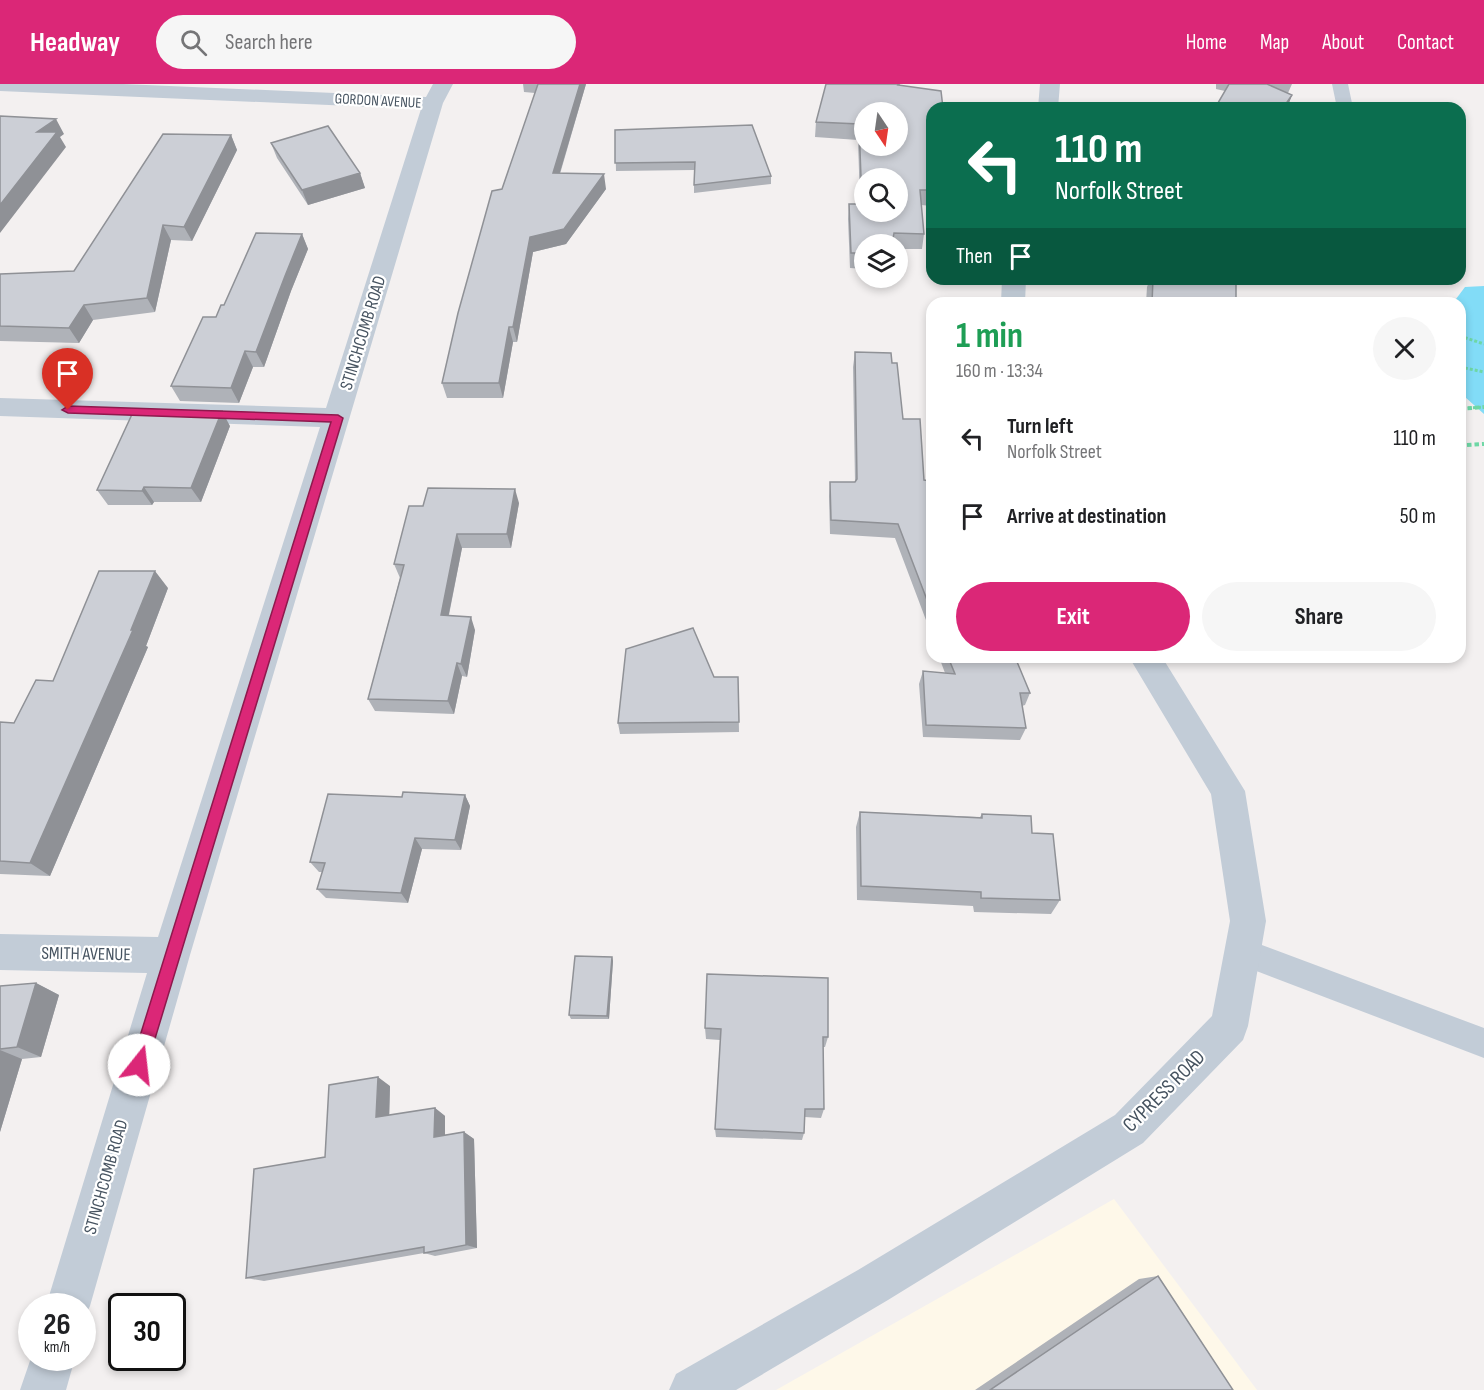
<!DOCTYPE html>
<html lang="en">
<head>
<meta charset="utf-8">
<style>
  :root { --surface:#fff; --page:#f6f6f6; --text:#202124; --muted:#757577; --accent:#db2777 }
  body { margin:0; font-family:"Sofia Sans Condensed",sans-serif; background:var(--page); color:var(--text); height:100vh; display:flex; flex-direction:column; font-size:22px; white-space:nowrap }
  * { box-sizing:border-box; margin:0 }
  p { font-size:20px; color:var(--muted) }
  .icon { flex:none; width:33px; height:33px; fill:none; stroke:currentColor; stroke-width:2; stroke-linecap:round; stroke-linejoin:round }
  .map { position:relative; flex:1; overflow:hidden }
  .sheet { position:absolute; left:926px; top:213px; width:540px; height:366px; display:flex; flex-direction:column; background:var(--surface); border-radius:18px; box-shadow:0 3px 9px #0003 }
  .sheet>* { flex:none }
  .guide { position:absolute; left:926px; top:18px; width:540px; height:183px; border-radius:18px; box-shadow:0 3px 9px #0003; background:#0b6e4f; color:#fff; overflow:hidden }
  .needle { width:39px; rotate:167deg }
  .tools { position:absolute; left:854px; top:18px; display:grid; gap:12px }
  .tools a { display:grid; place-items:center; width:54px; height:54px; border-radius:50%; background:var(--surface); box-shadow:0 3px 9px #0003; font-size:30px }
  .speed { position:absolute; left:18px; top:1209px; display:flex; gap:12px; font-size:30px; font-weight:700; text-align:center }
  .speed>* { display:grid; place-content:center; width:78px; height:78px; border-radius:50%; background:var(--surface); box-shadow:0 3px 9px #0003; line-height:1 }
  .speed small { font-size:15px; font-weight:400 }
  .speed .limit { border:3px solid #111; border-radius:9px; background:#fff; color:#111 }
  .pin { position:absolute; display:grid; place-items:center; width:51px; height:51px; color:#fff; margin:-62px -26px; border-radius:50% 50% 50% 0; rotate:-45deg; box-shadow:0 0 6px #0007 }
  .pin .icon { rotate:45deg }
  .me { position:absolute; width:66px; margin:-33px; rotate:16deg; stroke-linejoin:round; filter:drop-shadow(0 0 4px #0008) }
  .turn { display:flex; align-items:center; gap:21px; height:126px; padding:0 30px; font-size:27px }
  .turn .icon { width:78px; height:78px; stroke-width:2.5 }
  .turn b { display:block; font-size:42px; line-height:51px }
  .then { display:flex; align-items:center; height:57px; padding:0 30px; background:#0003; gap:12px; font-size:22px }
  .round { display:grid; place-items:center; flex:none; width:63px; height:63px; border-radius:32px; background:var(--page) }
  .summary { display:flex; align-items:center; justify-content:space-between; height:102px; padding:0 30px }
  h1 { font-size:36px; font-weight:700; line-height:45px; color:#1e9e55 }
  .action { display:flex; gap:12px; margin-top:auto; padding:12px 30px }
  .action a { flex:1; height:69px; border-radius:36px; background:var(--accent); color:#fff; font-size:24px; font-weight:700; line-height:69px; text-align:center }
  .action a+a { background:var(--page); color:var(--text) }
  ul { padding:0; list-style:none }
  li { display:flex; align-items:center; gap:18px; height:78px; padding:0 30px }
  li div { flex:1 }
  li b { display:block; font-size:22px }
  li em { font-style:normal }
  header { display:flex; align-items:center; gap:36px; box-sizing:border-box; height:84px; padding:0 30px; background:var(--accent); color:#fff }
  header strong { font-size:28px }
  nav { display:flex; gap:33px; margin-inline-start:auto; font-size:21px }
  .search { width:420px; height:54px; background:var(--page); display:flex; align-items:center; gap:15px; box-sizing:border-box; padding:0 21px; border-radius:33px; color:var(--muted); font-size:22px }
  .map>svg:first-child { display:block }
</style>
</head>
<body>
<header>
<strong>Headway</strong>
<div class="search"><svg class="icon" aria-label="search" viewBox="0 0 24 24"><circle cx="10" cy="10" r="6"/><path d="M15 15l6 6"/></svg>Search here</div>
<nav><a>Home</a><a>Map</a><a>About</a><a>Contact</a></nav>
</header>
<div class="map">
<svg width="1484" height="1306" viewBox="0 0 1484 1306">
  <rect width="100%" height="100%" fill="#f3f0f0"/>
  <path fill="#fef8e9" d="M 1114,1115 L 1257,1306 L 776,1306 Z"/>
  <path fill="#82dcf7" d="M 1484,202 L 1484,330 L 1465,313 L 1460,311 L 1460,219 L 1453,219 L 1465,203 Z"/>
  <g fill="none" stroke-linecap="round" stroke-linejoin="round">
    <path stroke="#6ed7a5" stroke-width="3" stroke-dasharray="3 2" stroke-linecap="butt" d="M 1460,252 L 1484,260
      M 1460,283 L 1484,288
      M 1468,324 L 1484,323"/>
    <path stroke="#6ed7a5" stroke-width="4" stroke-dasharray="4.5 3" stroke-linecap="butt" d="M 1460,325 L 1484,323
      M 1467,361 L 1484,360"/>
    <path fill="#c2ccd7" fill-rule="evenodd" d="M 1332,0 L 1348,0 L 1353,24 L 1337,24 Z
      M 1243,854 L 1484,944 L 1484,974 L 1233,878 L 1229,868 L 1233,858 Z"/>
    <path fill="#c2ccd7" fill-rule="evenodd" d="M 0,0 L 123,0 L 426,13 L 433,0 L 453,0 L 443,19 L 190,871 L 90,1222 L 82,1238 L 82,1222 L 46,1222 L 147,889 L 0,886 L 0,850 L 158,853 L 320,343 L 0,332 L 0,314 L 326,324 L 421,25 L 0,7 Z
      M 1040,0 L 1060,0 L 1058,24 L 1038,24 Z
      M 1002,195 L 1026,195 L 1025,219 L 1001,219 Z
      M 1129,573 L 1162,573 L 1245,707 L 1266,837 L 1248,942 L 1243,956 L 1143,1059 L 888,1216 L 736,1306 L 669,1306 L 676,1290 L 858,1186 L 1115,1031 L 1212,932 L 1230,837 L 1211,710 Z
      M 32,1271 L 32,1274 L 75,1274 L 66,1306 L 20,1306 Z"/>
  </g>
  <path fill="#afb2b8" d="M 523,0 L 586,0 L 560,90 L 606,105 L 566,160 L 533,168 L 517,258 L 513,258 L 503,314 L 447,314 L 442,299 L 502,105 L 535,9 L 524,8 Z
    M 1216,0 L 1292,0 L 1288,9 L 1292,11 L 1287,24 L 1215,24 L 1225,7 L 1216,5 Z
    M 899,2 L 932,24 L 932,122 L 921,121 L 924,150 L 922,165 L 897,165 L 897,160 L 864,160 L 864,185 L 850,184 L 848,135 L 849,120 L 860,120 L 858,56 L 815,53 L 816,38 Z
    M 615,46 L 771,92 L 771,100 L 694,109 L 694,86 L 616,87 Z
    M 231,51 L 237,66 L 192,157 L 171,156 L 155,228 L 93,236 L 79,259 L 0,257 L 0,190 L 74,187 Z
    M 271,59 L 360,89 L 365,104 L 308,121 L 277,74 Z
    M 302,150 L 308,165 L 291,207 L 264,283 L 253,283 L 239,319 L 180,317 L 171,302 L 224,221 Z
    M 1150,195 L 1206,195 L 1236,219 L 1146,219 L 1147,203 Z
    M 855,268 L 892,279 L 903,335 L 924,396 L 932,397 L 932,552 L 895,454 L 830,450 L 829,412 L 830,398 L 855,398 L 853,283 Z
    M 230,342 L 201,418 L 154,418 L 152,421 L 108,421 L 97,406 Z
    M 519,419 L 511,464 L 462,464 L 449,531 L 475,546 L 467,593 L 462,592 L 454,630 L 375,627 L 368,615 L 400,494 L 394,480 L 423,422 Z
    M 168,504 L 146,562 L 148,563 L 50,792 L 0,790 L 0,638 L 14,639 L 53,597 Z
    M 939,573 L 1015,573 L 1030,609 L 1025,621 L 1022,622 L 1026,644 L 1020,656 L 923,653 L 919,600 L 923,587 L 945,589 Z
    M 714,593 L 738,593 L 739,648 L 620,650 L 618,639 Z
    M 465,711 L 470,722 L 461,766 L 422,765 L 408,819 L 326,814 L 317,805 L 322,788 L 319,788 L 310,778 L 402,713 Z
    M 860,728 L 980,733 L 982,730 L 1032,749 L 1060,816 L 1051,830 L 974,828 L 973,822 L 857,816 L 856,743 Z
    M 612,873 L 613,877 L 609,935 L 571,935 L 569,931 Z
    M 36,899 L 59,911 L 41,973 L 22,975 L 0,1048 L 0,902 Z
    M 705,944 L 828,953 L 825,963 L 823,963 L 824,1025 L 821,1034 L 805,1033 L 804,1049 L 802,1056 L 716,1053 L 715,1045 L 720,956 L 706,955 Z
    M 390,1002 L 389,1031 L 435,1024 L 445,1032 L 445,1051 L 464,1048 L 474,1055 L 477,1164 L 435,1172 L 424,1169 L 264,1197 L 246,1194 L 325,1073 Z
    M 1158,1192 L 1233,1306 L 975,1306 L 1139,1195 Z"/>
  <path fill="#8f9196" d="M 580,0 L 586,0 L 555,105 L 553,89 Z
    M 1292,11 L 1287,24 L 1283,24 Z
    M 56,35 L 64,50 L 60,53 L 66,63 L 0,149 L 0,121 L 37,48 Z
    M 231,51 L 237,66 L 192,157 L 184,143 Z
    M 360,89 L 365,104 L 308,121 L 302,106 Z
    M 604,90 L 606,105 L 566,160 L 533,168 L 517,258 L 513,243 L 530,153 Z
    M 163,141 L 171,156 L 155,228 L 147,214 Z
    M 302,150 L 308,165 L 291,207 L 264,283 L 256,268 L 285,192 Z
    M 84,221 L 93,236 L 79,259 L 69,244 Z
    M 509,243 L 513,258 L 503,314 L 499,299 Z
    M 245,267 L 253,283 L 239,319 L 231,304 Z
    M 222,327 L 230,342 L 201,418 L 191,404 Z
    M 144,403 L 154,418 L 152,421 L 142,407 Z
    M 515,405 L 519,419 L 511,464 L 507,450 Z
    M 457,450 L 462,464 L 446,544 L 441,531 Z
    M 155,487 L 168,504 L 146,562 L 148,563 L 50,792 L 30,779 L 131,546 Z
    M 471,533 L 475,546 L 467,593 L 461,580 Z
    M 457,579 L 462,592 L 454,630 L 448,617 Z
    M 465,711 L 470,722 L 461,766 L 455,756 Z
    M 415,754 L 422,765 L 408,819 L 401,809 Z
    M 612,873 L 613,877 L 609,935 L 607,932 Z
    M 36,899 L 59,911 L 41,973 L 17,963 Z
    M 0,966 L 22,975 L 0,1048 Z
    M 378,993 L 390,1002 L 389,1041 L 376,1033 Z
    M 435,1024 L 445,1032 L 445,1060 L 434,1053 Z
    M 464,1048 L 474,1055 L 477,1164 L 466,1161 Z"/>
  <path fill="#cccfd6" stroke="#8f9196" stroke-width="1.5" fill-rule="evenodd" d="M 538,0 L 580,0 L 553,89 L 604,90 L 564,145 L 530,153 L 513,243 L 509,243 L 499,299 L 442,299 L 458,229 L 492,107 L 502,105 Z
    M 826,0 L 899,0 L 898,1 L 941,7 L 943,24 L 932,24 L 932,106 L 920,106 L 924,150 L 894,149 L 892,160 L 864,160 L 864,169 L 851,169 L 849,120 L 862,120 L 859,40 L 816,38 ZM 864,28 L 897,28 L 897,62 L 864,62 ZM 864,94 L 897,94 L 897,128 L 864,128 Z
    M 1229,0 L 1267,0 L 1292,11 L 1283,24 L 1215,24 Z
    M 0,32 L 56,35 L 37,48 L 57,48 L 0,121 Z
    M 752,41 L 771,92 L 694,101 L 695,78 L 615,79 L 615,46 Z
    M 328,42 L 360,89 L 302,106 L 271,59 Z
    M 163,50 L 231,51 L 184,143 L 163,141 L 147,214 L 84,221 L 69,244 L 0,242 L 0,190 L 74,187 Z
    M 256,149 L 302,150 L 285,192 L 256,268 L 245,267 L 231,304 L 171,302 L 203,233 L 216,233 L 221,221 L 224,221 Z
    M 1153,195 L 1206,195 L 1236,199 L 1236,219 L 1152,219 Z
    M 855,268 L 891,269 L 892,279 L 897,279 L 903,335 L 920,335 L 924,396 L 932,397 L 932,529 L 898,440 L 831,436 L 830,398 L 855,398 L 857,395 Z
    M 134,326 L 222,327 L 191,404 L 144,403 L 142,407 L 97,406 Z
    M 428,404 L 515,405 L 507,450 L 457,450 L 441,531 L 471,533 L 461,580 L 457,579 L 448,617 L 368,615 L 404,481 L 394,480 L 409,422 L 423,422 Z
    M 99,487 L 155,487 L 131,546 L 133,546 L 30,779 L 0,777 L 0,638 L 14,639 L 36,596 L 53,597 Z
    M 693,544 L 714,593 L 738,593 L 739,638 L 618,639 L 626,565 Z
    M 948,573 L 1015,573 L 1030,609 L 1020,609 L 1026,644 L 926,641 L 923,587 L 955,590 Z
    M 403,708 L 465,711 L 455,756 L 415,754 L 401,809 L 317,805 L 325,779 L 310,778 L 328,710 L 402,713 Z
    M 860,728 L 982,734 L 982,730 L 1031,732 L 1032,749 L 1053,750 L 1060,816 L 981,814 L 981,808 L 861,802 Z
    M 575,872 L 612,873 L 607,932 L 569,931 Z
    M 707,890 L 828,894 L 828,953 L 823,953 L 824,1025 L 805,1025 L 804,1049 L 715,1045 L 721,945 L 705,944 Z
    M 36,899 L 17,963 L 0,965 L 0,902 Z
    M 378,993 L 376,1033 L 435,1024 L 434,1053 L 464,1048 L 466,1161 L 424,1169 L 424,1163 L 246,1194 L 254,1085 L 325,1073 L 329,1001 Z
    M 1158,1192 L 1233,1306 L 990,1306 Z"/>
  <path fill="#db2777" stroke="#8e194d" stroke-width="1.5" d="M 68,322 L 338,331 L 343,334 L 147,981 L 145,987 L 139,989 L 133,987 L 131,981 L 331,338 L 68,329 L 62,326 Z"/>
  <g text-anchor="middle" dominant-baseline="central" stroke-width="4.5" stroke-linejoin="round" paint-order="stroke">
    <g font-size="15" fill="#465360" stroke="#fff">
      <text transform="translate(378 17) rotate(3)">GORDON AVENUE</text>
    </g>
    <g font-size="18" fill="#465360" stroke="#fff">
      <text transform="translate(363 249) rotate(-73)">STINCHCOMB ROAD</text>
      <text transform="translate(86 870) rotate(1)">SMITH AVENUE</text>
      <text transform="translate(106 1093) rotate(-74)">STINCHCOMB ROAD</text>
    </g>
    <g font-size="21" fill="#465360" stroke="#fff">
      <text transform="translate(1164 1007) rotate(-45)">CYPRESS ROAD</text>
    </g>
  </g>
</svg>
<div class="tools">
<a><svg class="needle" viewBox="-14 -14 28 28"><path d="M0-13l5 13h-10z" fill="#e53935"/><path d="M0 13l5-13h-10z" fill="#757577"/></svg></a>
<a><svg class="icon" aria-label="search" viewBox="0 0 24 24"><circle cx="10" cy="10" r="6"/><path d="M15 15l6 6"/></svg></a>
<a><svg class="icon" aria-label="layers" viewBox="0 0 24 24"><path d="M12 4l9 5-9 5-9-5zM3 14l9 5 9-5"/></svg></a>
</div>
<div class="speed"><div>26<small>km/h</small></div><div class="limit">30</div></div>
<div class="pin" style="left:68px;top:326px;background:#d93025"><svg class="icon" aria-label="arrive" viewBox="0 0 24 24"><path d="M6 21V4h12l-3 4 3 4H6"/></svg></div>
<svg class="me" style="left:139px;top:981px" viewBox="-20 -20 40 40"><circle r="19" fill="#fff"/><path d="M0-13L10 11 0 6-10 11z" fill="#db2777"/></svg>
<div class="guide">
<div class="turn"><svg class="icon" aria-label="left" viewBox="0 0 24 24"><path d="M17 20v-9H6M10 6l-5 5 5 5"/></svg><div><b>110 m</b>Norfolk Street</div></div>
<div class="then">Then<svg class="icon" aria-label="arrive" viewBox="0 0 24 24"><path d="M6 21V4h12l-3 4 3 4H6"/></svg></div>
</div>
<section class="sheet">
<div class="summary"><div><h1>1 min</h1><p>160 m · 13:34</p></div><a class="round"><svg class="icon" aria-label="close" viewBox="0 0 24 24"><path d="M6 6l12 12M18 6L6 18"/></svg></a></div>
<ul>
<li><svg class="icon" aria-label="left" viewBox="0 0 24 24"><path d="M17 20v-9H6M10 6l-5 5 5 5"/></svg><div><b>Turn left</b><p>Norfolk Street</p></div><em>110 m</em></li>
<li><svg class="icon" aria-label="arrive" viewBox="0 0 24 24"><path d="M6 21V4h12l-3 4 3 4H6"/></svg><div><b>Arrive at destination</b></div><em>50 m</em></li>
</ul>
<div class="action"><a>Exit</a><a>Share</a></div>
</section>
</div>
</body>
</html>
